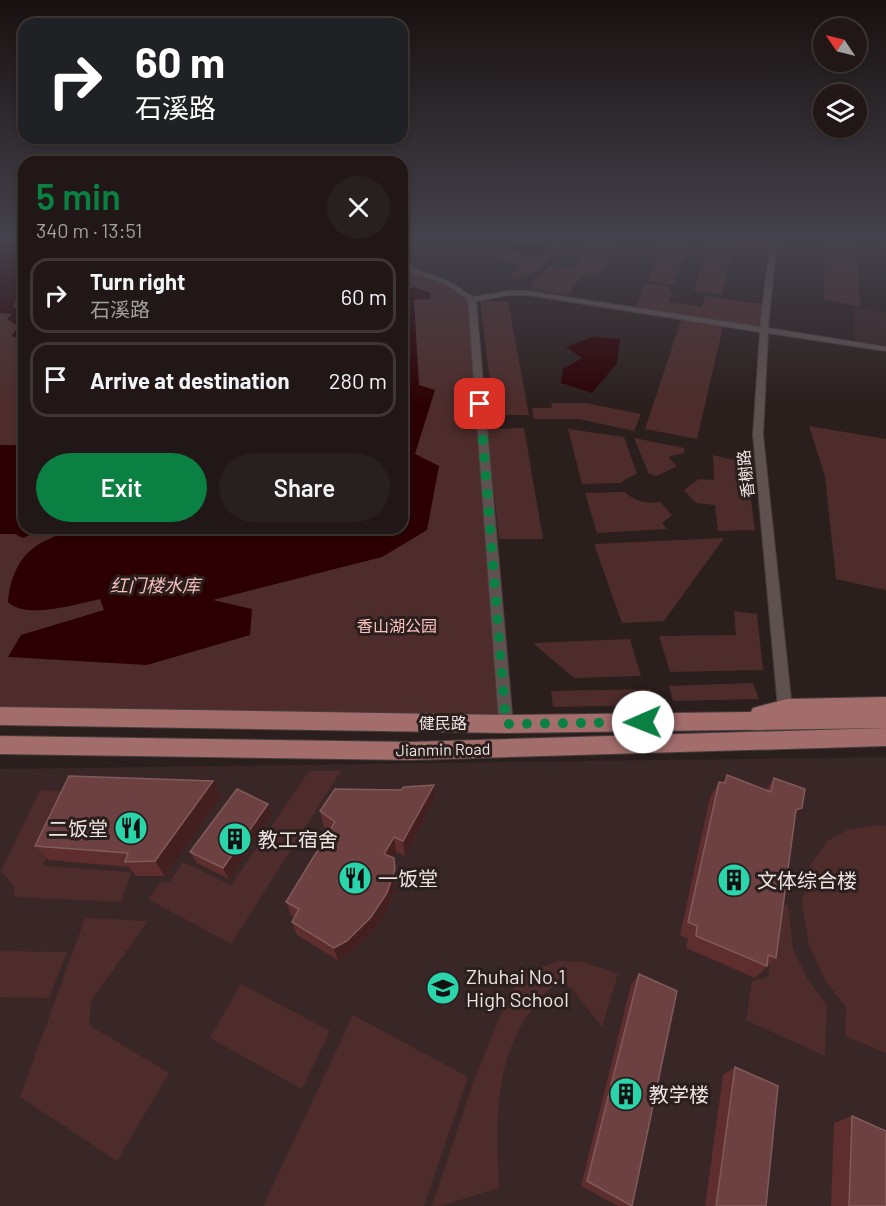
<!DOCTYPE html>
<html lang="en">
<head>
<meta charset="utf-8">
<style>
  :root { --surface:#201716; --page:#28201f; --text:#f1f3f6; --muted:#a29fa1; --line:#3d3635; --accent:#0b8043 }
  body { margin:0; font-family:Barlow,"Noto Sans SC",sans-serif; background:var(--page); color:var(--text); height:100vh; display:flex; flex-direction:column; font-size:22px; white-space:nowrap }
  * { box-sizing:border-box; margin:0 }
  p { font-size:20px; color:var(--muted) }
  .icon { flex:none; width:33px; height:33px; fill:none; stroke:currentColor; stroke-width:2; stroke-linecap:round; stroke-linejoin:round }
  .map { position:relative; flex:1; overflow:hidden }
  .details { position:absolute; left:18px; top:156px; width:390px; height:378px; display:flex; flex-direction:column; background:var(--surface); border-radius:18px; box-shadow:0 3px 9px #0003,0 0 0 2px var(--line) }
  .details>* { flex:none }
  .banner { position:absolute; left:18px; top:18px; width:390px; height:126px; border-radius:18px; box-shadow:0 3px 9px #0003,0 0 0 2px var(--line); background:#202124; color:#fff; overflow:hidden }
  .needle { width:39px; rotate:305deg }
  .fabs { position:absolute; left:813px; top:18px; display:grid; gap:12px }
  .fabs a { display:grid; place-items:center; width:54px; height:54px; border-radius:50%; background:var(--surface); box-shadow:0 3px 9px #0003,0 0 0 2px var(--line); font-size:30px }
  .pin { position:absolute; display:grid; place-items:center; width:51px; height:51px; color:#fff; margin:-26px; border-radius:12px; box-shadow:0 3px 9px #0006 }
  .me { position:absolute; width:66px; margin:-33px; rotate:269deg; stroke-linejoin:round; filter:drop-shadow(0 0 4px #0008) }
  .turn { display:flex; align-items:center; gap:21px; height:126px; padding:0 18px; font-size:27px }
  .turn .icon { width:78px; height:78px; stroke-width:2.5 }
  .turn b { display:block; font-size:42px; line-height:51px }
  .round { display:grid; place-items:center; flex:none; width:63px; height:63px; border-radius:32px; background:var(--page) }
  .head { display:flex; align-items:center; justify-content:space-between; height:102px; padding:0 18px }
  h1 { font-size:36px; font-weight:600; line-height:45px; color:var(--accent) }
  .action { display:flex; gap:12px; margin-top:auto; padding:12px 18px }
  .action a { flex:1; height:69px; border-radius:36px; background:var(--accent); color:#fff; font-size:24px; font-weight:600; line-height:69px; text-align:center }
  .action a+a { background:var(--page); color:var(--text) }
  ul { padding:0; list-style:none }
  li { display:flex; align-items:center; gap:18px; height:75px; margin:0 12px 9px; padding:0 6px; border:3px solid var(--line); border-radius:18px }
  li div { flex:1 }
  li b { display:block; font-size:22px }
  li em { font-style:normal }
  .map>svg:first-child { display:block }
</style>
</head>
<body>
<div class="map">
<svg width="886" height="1206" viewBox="0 0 886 1206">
  <rect width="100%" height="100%" fill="#2b1f1e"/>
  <path fill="#392626" d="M 854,308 L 886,313 L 886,348 L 855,343 Z
    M 886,757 L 886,1206 L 0,1206 L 0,769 Z"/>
  <path fill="#4d2c2b" d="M 0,238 L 24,238 L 24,528 L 402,528 L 402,261 L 406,266 L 442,281 L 472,299 L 506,724 L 0,715 Z
    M 593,238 L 620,238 L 598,278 L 581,276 L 569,295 L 530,289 L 535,279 L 552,265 L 573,268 Z
    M 721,238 L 770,238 L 769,249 L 719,243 Z
    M 826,238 L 856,238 L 860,307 L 824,299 Z
    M 559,241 L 564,241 C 552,258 536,277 515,280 L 510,274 L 520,270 L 515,263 L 504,263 L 500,251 L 508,250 L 531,258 L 549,251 Z
    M 664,241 L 688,244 L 674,285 L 648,281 Z
    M 709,243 L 733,246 L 722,295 L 694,291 Z
    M 645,283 L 668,286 L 672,295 L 668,302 L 702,307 L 705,296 L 762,304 L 759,327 L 636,308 Z
    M 480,301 L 508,301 L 529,415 L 494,415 Z
    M 681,320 L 723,327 L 697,439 L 645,429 Z
    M 551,403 L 586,403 L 641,414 L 634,431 L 579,419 L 534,419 L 532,408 L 552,408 Z
    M 809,426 L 886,439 L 886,590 L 836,579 L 825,476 Z
    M 524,428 L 543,539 L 499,539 L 487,429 Z
    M 568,429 L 624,437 L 637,474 L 626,479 L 621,483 L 582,484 Z
    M 634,438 L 684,448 L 684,453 L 668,457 L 677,466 L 657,476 L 649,474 Z
    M 713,455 L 746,463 L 755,530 L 718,531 L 715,505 L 696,503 L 684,490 L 699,479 L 714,480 Z
    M 625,492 C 636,502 645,504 660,502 L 672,515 L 662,523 L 667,529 L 597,533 L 585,493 Z
    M 724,538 L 664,621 L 622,623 L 594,544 Z
    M 734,611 L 757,614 L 763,670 L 670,672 L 659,636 L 736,635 Z
    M 630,639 L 641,676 L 574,678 L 533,643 Z
    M 753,683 L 759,699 L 673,701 L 669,686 Z
    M 650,689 L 654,705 L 553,707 L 551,691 Z
    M 309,771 L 341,771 L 231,944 L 148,899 L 161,882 L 169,882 L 183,862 L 231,885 Z
    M 40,790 L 76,792 L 43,866 L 131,872 L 121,902 L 14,897 L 14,886 L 1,871 Z
    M 876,825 L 886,826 L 886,1053 L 845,1036 L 846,1008 L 825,980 L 809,945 L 802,903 L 809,867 L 827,841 L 849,829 Z
    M 777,902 L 788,906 L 793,949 L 807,978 L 827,1006 L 825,1056 L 746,1020 L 752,981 L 768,977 Z
    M 85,918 L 148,921 L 91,1001 L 89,1025 L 169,1073 L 117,1161 L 20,1097 Z
    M 0,951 L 67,952 L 49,998 L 0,997 Z
    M 558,961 L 584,962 L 618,974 L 602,1027 L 571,988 L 560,983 C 548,988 542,997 534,1007 C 492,1059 497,1125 499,1188 L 440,1206 L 432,1206 L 474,1080 L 509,994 L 527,973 Z
    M 241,984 L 330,1031 L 302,1089 L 210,1038 Z
    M 353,1015 L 468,1077 L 424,1206 L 263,1206 Z"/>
  <path fill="#2c0003" d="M 0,238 L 24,243 L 24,289 L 18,292 L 13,308 L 24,307 L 24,341 L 12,336 L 18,326 L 7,319 L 12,314 L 0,313 Z
    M 512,238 L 561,238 C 535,253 542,260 509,249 L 515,242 Z
    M 414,287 L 431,293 L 430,299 L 414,300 L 419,385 L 435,390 L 415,454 L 439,466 L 427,530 L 382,557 L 213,600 L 252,609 L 250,635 L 147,665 L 8,657 L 21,635 L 104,610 L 100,599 C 77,604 26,620 8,602 C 10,579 18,557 39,544 C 47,539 59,537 63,528 L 402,528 L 402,290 Z
    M 592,337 L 620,339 L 617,363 L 592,393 L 561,383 L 563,369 L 582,358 L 566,347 Z
    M 0,445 L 24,445 L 24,528 L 44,528 L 23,538 L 15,534 L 0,534 Z"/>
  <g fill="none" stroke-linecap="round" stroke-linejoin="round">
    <g stroke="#473d3d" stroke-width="2">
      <path id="minor" d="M 414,238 L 421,238 L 402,250 L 402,245 Z
        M 771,238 L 777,238 L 768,328 L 886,347 L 886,351 L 768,333 L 763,435 L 792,708 L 790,712 L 785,714 L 780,712 L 778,708 L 753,435 L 760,332 L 528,295 L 509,295 L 476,301 L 513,724 L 511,728 L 506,730 L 501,728 L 499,724 L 468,300 L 446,284 L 412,272 L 402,264 L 402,259 L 416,270 L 450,282 L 473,297 L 509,291 L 528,291 L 760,327 Z"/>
    </g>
    <g stroke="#473d3d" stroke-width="2">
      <path id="primary" d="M 886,697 L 886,728 L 506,733 L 0,725 L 0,707 L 506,715 L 751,712 L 753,708 L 787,699 Z
        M 886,728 L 886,746 L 410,760 L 0,754 L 0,736 L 410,742 Z"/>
    </g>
    <use href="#minor" fill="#5f5150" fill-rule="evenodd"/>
    <use href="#primary" fill="#a36d6c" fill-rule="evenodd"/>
  </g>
  <path fill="#5e2d2e" d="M 727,775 L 766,790 L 774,778 L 795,817 L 776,958 L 755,978 L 686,948 L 688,939 L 680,935 L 710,797 L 719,782 L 723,783 Z
    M 434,785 L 434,800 L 405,856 L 396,852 L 392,858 L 396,883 L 389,906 L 374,930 L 350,953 L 338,960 L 297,935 L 292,922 L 295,917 L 291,915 L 286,902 L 330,831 L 324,827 L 320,811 L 401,790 Z
    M 221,796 L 165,876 L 136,876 L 129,867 L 49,860 L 35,846 Z
    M 268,804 L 272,816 L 229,879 L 197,863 L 190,852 Z
    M 639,974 L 632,1206 L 618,1206 L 581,1186 L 631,985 Z
    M 735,1067 L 766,1206 L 705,1206 L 723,1075 Z
    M 852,1116 L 886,1206 L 831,1206 L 834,1123 Z"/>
  <path fill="#431f1f" d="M 213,781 L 221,796 L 165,876 L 155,861 Z
    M 434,785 L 434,800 L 405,856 L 403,841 Z
    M 268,804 L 272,816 L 229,879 L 223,868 Z
    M 802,808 L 791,823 L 796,810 Z
    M 394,837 L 396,852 L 386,868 L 384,854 Z
    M 394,858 L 396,883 L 389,906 L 374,930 L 350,953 L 338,960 L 334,948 Z"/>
  <path fill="#6d4041" stroke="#815a5a" stroke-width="1.5" d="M 727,775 L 771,792 L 774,778 L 805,789 L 802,808 L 796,810 L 776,958 L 768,955 L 767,966 L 696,936 L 697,926 L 688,922 L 719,782 L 725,783 Z
    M 69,776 L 213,781 L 155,861 L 125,862 L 128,853 L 35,846 Z
    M 434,785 L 403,841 L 394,837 L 384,854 L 394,858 L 395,869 L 387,893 L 371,917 L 347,941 L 334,948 L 292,922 L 299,909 L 286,902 L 335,822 L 320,811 L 335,789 L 401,790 L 404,787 Z
    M 237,789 L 268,804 L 223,868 L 190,852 Z
    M 639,974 L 677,991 L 632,1206 L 587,1181 Z
    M 735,1067 L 778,1086 L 766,1206 L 716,1206 Z
    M 852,1116 L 886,1131 L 886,1206 L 849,1206 Z"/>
  <linearGradient id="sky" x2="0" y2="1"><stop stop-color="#181110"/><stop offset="0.59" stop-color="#44424c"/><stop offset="1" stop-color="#44424c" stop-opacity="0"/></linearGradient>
  <rect width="886" height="406" fill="url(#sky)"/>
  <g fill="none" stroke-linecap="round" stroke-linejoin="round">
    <path stroke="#0b8043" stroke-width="10" stroke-dasharray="0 18" d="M 480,404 L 506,724 L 643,722"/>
  </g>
  <defs>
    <g id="restaurant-disc" transform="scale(1.725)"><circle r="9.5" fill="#2ad5ac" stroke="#2b1f1e"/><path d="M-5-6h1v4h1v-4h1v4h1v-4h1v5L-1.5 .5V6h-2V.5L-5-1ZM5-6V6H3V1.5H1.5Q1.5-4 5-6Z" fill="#111"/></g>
    <g id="building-disc" transform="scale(1.725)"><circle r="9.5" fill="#2ad5ac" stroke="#2b1f1e"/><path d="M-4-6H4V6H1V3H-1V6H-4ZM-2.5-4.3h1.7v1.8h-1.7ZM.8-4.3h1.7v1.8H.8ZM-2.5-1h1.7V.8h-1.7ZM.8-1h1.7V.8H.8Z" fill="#111"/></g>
    <g id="school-disc" transform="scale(1.725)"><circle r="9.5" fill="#2ad5ac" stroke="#2b1f1e"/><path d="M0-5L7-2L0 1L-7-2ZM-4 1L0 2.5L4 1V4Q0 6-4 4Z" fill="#111"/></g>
  </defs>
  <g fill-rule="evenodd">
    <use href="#restaurant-disc" x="131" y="828"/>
    <use href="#building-disc" x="235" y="839"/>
    <use href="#restaurant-disc" x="355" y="878"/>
    <use href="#building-disc" x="734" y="880"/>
    <use href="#school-disc" x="443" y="988"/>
    <use href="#building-disc" x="626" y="1094"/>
  </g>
  <g text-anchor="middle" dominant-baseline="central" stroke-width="6" stroke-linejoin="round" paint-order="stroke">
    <g font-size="16" fill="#ede4e3" stroke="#2b1f1e">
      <text transform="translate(745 474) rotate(-96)">香榭路</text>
      <text x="443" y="722">健民路</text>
      <text transform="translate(443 749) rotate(-1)">Jianmin Road</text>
    </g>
    <g font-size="16" fill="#fbc2c0" stroke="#2b1f1e">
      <text x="397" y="625">香山湖公园</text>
    </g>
    <g font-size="18" font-style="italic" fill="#f8c0be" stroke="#2b1f1e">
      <text x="155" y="585">红门楼水库</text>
    </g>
    <g font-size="20" fill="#ede4e3" stroke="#2b1f1e" text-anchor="start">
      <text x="108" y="828" text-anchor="end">二饭堂</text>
      <text x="258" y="839">教工宿舍</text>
      <text x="378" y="878">一饭堂</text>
      <text x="757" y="880">文体综合楼</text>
      <text x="466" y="976">Zhuhai No.1<tspan x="466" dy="23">High School</tspan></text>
      <text x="649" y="1094">教学楼</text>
    </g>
  </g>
</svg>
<div class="fabs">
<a><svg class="needle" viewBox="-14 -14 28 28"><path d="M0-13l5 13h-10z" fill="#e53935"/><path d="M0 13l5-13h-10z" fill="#a29fa1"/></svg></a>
<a><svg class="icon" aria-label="layers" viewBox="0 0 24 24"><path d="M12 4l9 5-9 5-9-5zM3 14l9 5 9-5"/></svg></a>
</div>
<div class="pin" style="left:480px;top:404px;background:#d93025"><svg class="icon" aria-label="arrive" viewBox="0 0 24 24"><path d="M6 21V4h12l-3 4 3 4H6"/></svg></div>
<svg class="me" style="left:643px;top:722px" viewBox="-20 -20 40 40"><circle r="19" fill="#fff"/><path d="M0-13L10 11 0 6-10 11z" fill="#0b8043"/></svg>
<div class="banner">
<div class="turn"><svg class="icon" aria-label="right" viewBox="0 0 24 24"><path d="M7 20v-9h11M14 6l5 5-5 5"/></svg><div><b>60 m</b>石溪路</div></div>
</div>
<section class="details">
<div class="head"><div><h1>5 min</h1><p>340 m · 13:51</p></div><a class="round"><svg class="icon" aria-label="close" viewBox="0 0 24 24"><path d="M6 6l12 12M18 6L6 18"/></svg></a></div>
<ul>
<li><svg class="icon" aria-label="right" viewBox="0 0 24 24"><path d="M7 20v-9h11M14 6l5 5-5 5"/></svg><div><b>Turn right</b><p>石溪路</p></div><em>60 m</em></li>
<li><svg class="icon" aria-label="arrive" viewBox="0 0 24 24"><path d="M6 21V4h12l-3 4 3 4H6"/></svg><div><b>Arrive at destination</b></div><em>280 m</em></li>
</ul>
<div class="action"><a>Exit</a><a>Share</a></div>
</section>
</div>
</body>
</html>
